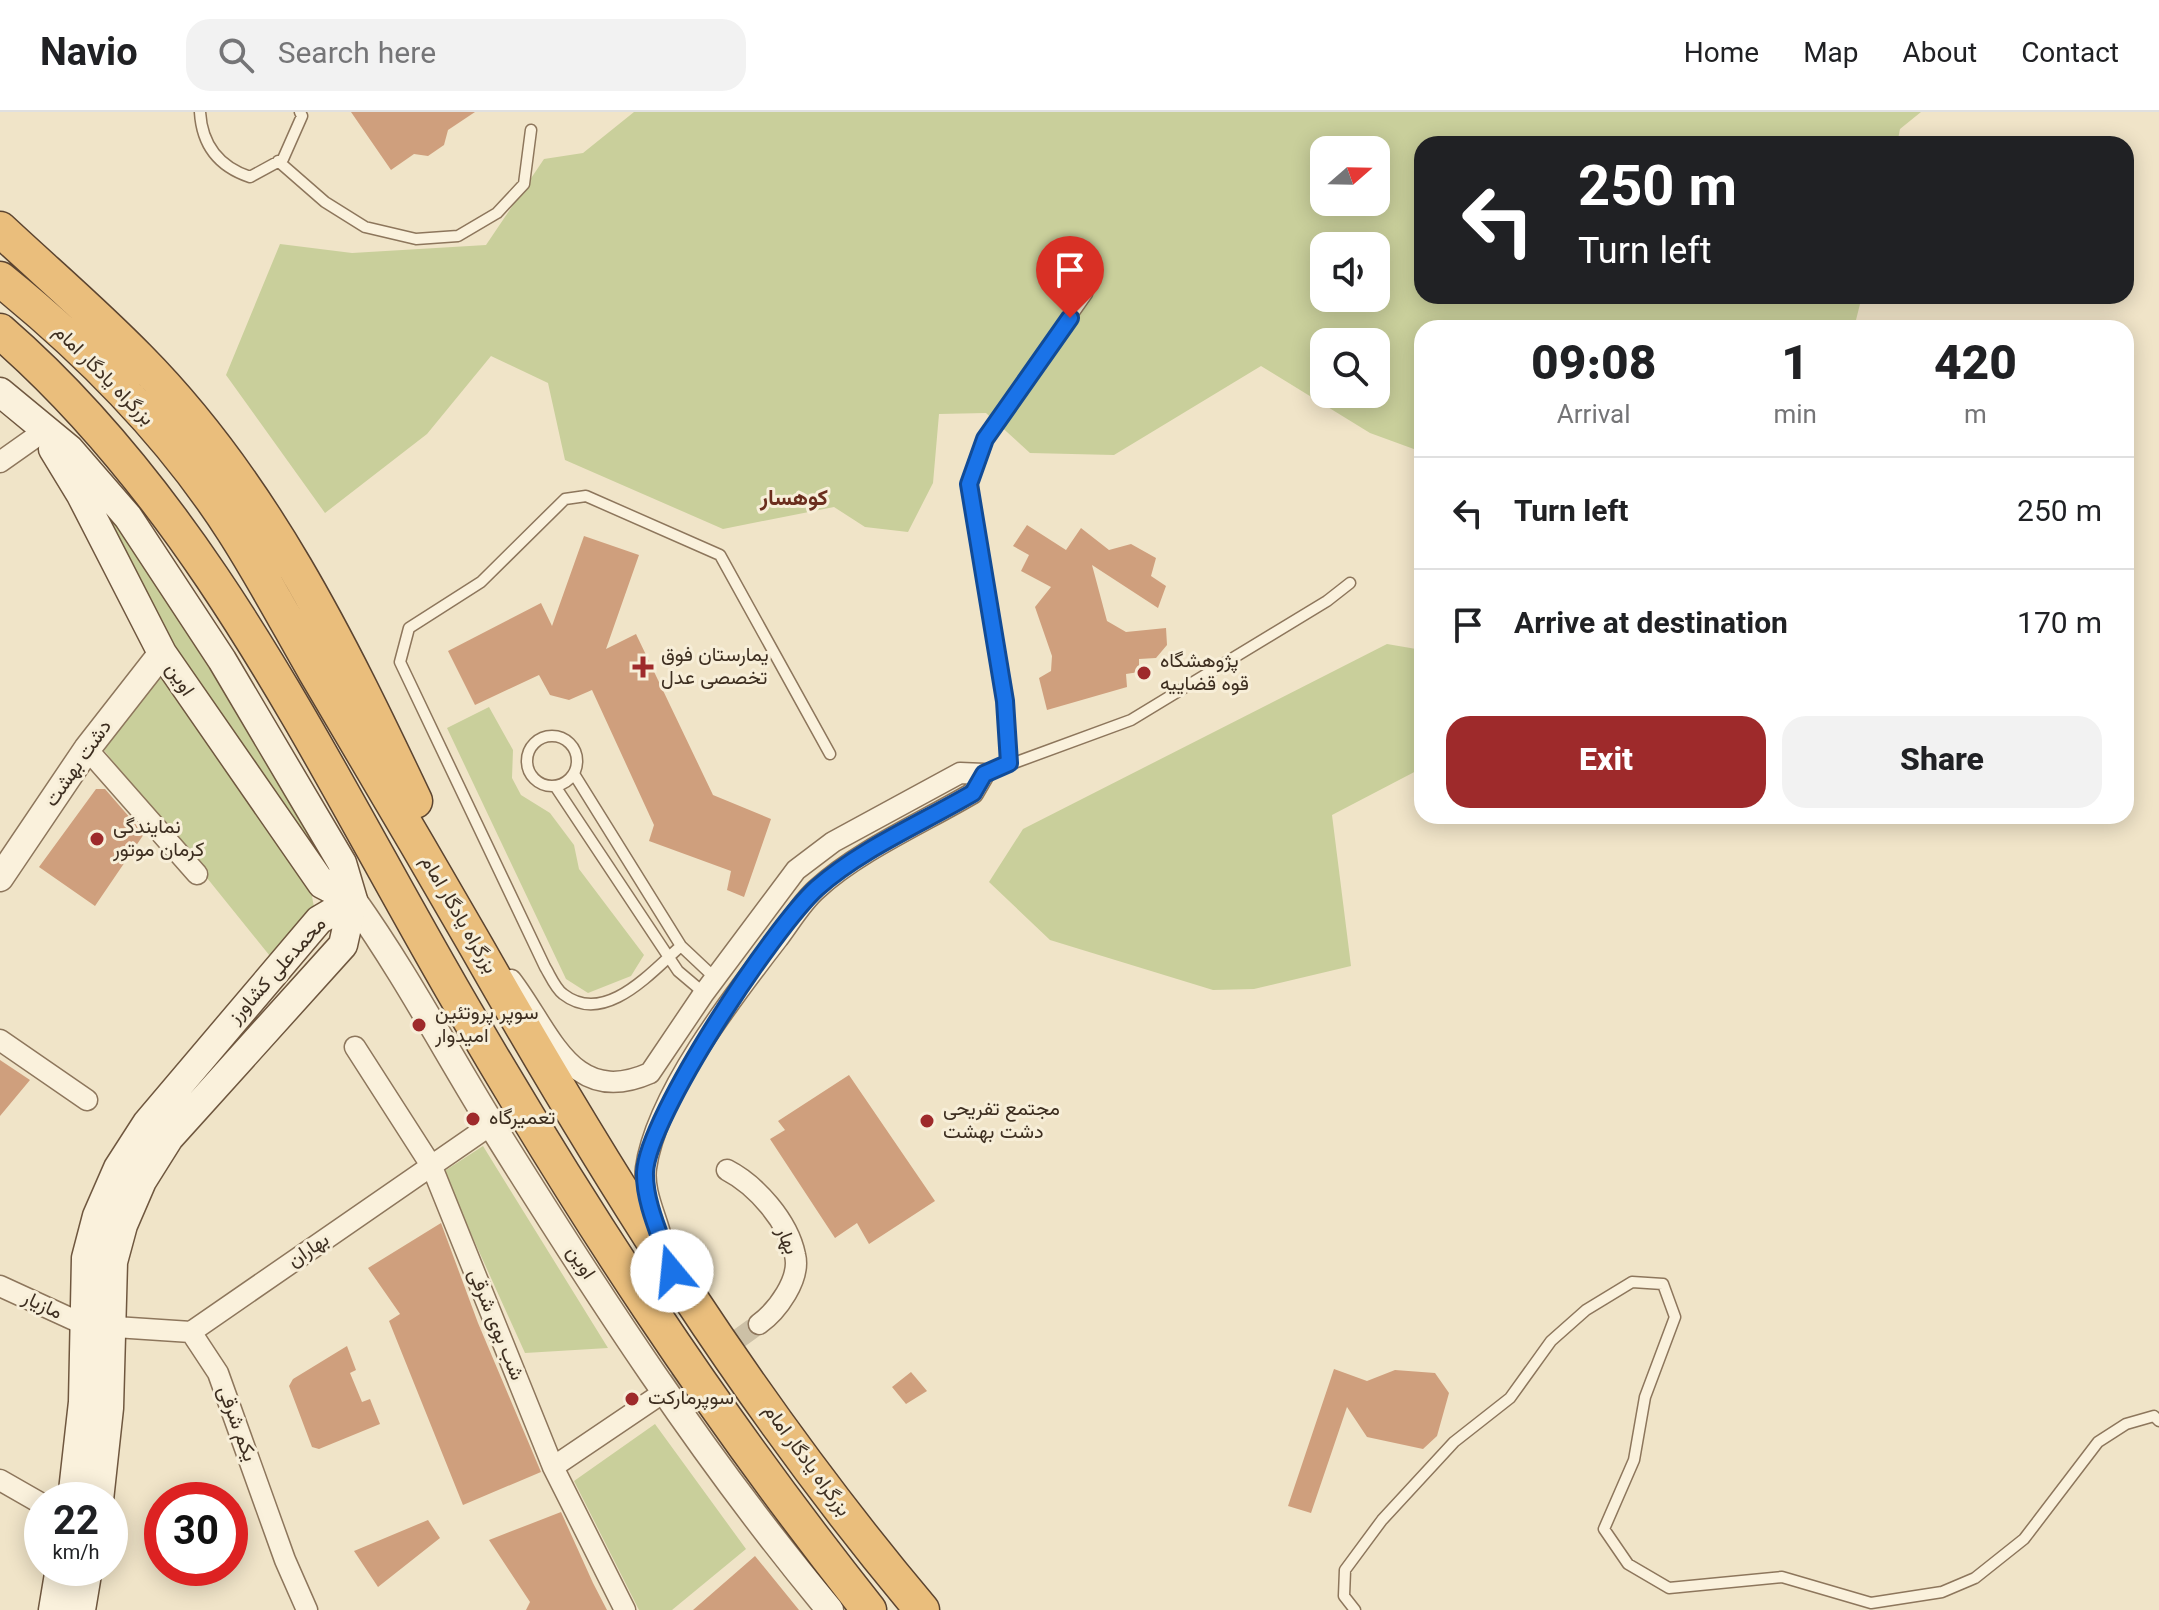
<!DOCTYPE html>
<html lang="en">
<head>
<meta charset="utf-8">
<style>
  :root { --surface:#fff; --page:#f2f2f2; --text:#202124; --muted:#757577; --line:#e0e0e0; --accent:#9e2a2b }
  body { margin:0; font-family:Georgia,Vazirmatn,serif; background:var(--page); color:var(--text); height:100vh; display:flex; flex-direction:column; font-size:30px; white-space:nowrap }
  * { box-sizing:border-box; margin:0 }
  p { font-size:26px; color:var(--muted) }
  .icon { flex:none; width:44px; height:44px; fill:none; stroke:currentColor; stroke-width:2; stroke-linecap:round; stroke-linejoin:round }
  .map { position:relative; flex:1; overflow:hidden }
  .side { position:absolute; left:1414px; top:208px; width:720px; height:504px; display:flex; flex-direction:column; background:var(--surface); border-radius:24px; box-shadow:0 4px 20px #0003 }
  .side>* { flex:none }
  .guide { position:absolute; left:1414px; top:24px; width:720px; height:168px; border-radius:24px; box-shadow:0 4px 20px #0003; background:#202124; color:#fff; overflow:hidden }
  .needle { width:52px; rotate:70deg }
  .buttons { position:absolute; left:1310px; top:24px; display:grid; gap:16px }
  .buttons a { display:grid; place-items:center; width:80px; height:80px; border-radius:16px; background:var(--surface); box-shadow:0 4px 20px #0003; font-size:40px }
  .speed { position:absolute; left:24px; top:1370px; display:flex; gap:16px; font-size:40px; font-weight:700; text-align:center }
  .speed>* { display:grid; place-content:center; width:104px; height:104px; border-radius:50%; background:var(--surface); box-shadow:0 4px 20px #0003; line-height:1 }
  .speed small { font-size:20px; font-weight:400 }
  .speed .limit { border:12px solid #d22; background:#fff; color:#111 }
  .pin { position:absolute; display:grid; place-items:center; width:68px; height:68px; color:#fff; margin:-82px -34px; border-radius:50% 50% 50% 0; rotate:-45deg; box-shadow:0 0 8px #0007 }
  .pin .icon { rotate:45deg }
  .me { position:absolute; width:88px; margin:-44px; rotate:343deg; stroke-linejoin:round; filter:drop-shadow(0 0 6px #0008) }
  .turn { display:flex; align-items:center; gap:28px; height:168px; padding:0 32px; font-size:36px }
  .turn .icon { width:104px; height:104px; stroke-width:2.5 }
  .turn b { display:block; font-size:56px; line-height:68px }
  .eta { display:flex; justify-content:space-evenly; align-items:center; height:136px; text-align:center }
  .eta b { font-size:48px; font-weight:800; line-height:56px }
  .primary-button { display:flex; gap:16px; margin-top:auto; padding:16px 32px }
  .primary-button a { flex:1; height:92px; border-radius:24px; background:var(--accent); color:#fff; font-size:32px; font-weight:800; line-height:92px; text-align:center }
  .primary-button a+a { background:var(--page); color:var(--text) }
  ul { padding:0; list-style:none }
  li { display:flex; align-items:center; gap:24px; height:112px; padding:0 32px; border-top:2px solid var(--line) }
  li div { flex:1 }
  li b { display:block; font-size:30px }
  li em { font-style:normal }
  header { display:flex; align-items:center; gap:48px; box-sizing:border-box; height:112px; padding:0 40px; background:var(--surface); border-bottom:2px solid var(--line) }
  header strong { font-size:38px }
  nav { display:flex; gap:44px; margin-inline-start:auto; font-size:28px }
  .search { width:560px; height:72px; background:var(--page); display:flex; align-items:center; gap:20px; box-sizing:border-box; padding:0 28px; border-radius:24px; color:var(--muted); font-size:30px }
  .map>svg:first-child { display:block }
</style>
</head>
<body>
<header>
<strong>Navio</strong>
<div class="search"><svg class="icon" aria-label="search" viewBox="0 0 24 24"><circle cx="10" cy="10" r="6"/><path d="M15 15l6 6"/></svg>Search here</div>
<nav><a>Home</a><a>Map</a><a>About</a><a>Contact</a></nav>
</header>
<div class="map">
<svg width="2159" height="1498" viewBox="0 0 2159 1498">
  <rect width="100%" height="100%" fill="#f0e4c8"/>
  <path fill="#c9cf9b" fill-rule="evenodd" d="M 634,0 L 1921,0 L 1900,17 L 1897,32 L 1422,32 L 1422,184 L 1862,184 L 1854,216 L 1422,216 L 1422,340 L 1370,321 L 1261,254 L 1114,343 L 1030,341 L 986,301 L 939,302 L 933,371 L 908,420 L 865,415 L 834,395 L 723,417 L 565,348 L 548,271 L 491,244 L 427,322 L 325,401 L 226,263 L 280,132 L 352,141 L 486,133 L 544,47 L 583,41 ZM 1324,38 L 1376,38 L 1376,90 L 1324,90 ZM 1324,134 L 1376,134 L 1376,186 L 1324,186 ZM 1324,230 L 1376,230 L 1376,282 L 1324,282 Z
    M 63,342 L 145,443 L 333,764 L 189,562 Z
    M 1387,532 L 1422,538 L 1422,656 L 1332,703 L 1351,854 L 1254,877 L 1213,878 L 1050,828 L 989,770 L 1023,717 Z
    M 160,561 L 310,774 L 314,795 L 274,849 L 103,637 Z
    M 489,595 L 513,638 L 512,666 L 521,683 L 550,701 L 574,733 L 579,757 L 644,843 L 631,864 L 588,881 L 566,867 L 447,616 Z
    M 483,1034 L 608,1236 L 525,1241 L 443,1060 Z
    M 655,1312 L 746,1437 L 672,1498 L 639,1498 L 574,1369 Z"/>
  <path fill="#cf9f7d" d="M 351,0 L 475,0 L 448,18 L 444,33 L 428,44 L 414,42 L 391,58 Z
    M 1027,413 L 1066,438 L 1081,416 L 1109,438 L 1131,432 L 1156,446 L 1151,464 L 1166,474 L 1158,496 L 1092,453 L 1107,509 L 1126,520 L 1166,516 L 1167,533 L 1156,546 L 1139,547 L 1139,560 L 1126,562 L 1127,575 L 1047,598 L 1039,566 L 1051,559 L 1052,544 L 1035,495 L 1051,475 L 1021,459 L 1029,443 L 1013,434 Z
    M 584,424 L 639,443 L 606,537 L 636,522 L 713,683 L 771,707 L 744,785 L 727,778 L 731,759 L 649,729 L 654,713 L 592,578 L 569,588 L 550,583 L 539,563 L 475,593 L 448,539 L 541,491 L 552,514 Z
    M 96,677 L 105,677 L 144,722 L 95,794 L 39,755 Z
    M 0,948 L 30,968 L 0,1004 Z
    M 849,963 L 935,1089 L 869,1132 L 857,1111 L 835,1126 L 770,1027 L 785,1018 L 778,1009 Z
    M 441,1111 L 478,1211 L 541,1360 L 463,1393 L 389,1209 L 400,1202 L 368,1156 Z
    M 347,1234 L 356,1258 L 350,1261 L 362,1290 L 370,1287 L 380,1312 L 319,1337 L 312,1335 L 289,1274 L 293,1267 Z
    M 1334,1257 L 1367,1269 L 1395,1258 L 1435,1261 L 1449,1281 L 1437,1324 L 1423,1337 L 1367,1325 L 1347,1295 L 1311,1401 L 1288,1394 Z
    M 911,1260 L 927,1279 L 906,1292 L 892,1275 Z
    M 561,1400 L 593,1471 L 607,1498 L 526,1498 L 530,1490 L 489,1428 Z
    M 428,1408 L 440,1426 L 378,1475 L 354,1439 Z
    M 755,1444 L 799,1498 L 693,1498 Z"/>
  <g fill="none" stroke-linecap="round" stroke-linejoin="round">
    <path stroke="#ccc0a6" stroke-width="20" stroke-dasharray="20 10" stroke-linecap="butt" d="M 664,1280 L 759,1212"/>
    <g stroke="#8d765c" stroke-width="13">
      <path id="service" d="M 200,0 C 202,34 220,55 250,65 L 283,47 L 302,4 L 300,0
        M 278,49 L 325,90 L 365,115 L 416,127 L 458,124 L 497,101 L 524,72 L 531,18
        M527 649a25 25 0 1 1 50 0a25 25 0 1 1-50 0Z
        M 1009,651 L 1005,589 L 969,372 L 985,327 L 1087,182
        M 574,662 L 681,834 L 715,866
        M 984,662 L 1131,608 L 1327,489 L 1350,471
        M 555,674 L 678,859 L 704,881
        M 681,834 C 652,859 605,915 563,882 C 555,876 550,863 545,855 L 400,550 L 409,516 L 481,470 L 565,387 L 586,384 L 720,443 L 830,642
        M 1355,1498 L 1344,1484 L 1345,1458 L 1382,1408 L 1454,1330 L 1510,1286 L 1551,1229 L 1586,1198 L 1632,1170 L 1663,1172 L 1675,1205 L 1645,1285 L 1634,1348 L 1604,1417 L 1628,1452 L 1669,1476 L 1782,1465 L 1871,1491 L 1942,1480 L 1975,1466 L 2024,1427 L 2098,1330 L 2126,1312 L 2154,1304 L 2159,1309"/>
    </g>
    <g stroke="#8d765c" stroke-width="23">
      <path id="minor" d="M 0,350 L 44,319
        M 87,637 L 197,762
        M 511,868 C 551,920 571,996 650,961
        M 0,928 L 87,988
        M 355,935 L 432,1055 L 553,1355 L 625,1498
        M 650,961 L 704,881 L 796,758 L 833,730 L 960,661 L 984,662 L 973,681 C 924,710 858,739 817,777 C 802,790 791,809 779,825 C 734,883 656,983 646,1056 C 643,1077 654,1100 660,1121
        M 727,1058 C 756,1073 788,1109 795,1143 C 801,1167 777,1199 759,1212
        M 0,1174 L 85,1213 L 191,1220 L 492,1012
        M 191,1220 L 218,1261 L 285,1448 L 307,1498
        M 553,1355 L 664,1280
        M 0,1368 L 42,1392"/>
    </g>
    <g stroke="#8d765c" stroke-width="29">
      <path id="tertiary" d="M 0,766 L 87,637 L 162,541
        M 353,788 C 405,861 446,939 493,1015 C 597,1182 704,1347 830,1498"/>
    </g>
    <g stroke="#6f573f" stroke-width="31">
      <path id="secondary" d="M 0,280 L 69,337 L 128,405 L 222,548 L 342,751 L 353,788 L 343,833 L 169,1026 L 142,1069 L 123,1113 L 113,1150 L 109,1296 L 99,1388
        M 53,337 L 81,383 L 162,541 L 322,772 L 353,788
        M 72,1388 L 83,1290 L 86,1146 L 97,1104 L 118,1056 L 147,1011 L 319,808 L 353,788
        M 53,1498 L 60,1456
        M 81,1498 L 88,1456"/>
    </g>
    <g stroke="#5b4430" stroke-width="37">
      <path id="trunk" d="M 0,117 C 46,160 94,201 138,246 C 263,372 340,531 415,689
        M 0,167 C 88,238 172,323 233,418 C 262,463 288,512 315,559 C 369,650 423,742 476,834 C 608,1066 750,1294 922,1498
        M 0,219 C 204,396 319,647 452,877 C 579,1097 711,1299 869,1498"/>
    </g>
    <use href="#service" stroke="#faf1dc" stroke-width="10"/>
    <use href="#minor" stroke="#faf1dc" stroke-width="20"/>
    <use href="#tertiary" stroke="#faf1dc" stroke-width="26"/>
    <use href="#secondary" stroke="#faf1dc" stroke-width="28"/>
    <use href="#trunk" stroke="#eabe7c" stroke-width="34"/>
  </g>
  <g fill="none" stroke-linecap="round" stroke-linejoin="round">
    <g stroke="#114b97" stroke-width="20">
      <path id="route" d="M 672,1159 C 663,1129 644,1092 645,1060 C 648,1004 774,815 817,776 C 861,737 922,711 973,681 L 984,662 L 1009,651 L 1005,589 L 969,372 L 985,327 L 1070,206"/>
    </g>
    <use href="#route" stroke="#1a73e8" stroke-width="14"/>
  </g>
  <g fill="#9e2a2b" stroke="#f7eed8" stroke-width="3">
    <path d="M639 543h8v8h8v8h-8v8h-8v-8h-8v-8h8z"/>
    <circle cx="1144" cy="561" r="8"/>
    <circle cx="97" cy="727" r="8"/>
    <circle cx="419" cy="913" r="8"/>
    <circle cx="473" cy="1007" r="8"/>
    <circle cx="927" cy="1009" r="8"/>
    <circle cx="632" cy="1287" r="8"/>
  </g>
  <g text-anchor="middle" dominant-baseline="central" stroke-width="6" stroke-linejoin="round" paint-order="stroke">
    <g font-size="20" fill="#3d2e20" stroke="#f7eed8">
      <text transform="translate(103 264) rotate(45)">بزرگراه یادگار امام</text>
      <text transform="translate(179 568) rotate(57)">اوین</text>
      <text transform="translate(79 652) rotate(-55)">دشت بهشت</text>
      <text transform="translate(458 803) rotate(60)">بزرگراه یادگار امام</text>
      <text transform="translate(278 859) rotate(-48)">محمدعلی کشاورز</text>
      <text transform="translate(786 1129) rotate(68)">بهار</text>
      <text transform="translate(309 1139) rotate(-34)">بهاران</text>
      <text transform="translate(580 1151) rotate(57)">اوین</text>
      <text transform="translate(42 1194) rotate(25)">مازیار</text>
      <text transform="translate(495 1213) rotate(68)">شب بوی شرقی</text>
      <text transform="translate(236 1312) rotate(70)">یکم شرقی</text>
      <text transform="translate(806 1349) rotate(54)">بزرگراه یادگار امام</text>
    </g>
    <g font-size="20" fill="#3d2e20" stroke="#f7eed8" text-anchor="start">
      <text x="661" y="544">یمارستان فوق<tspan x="661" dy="23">تخصصی عدل</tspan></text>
      <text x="1160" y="550">پژوهشگاه<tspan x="1160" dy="23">قوه قضاییه</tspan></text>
      <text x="113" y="716">نمایندگی<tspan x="113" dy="23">کرمان موتور</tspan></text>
      <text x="435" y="902">سوپر پروتئین<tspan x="435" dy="23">امیدوار</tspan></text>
      <text x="943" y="998">مجتمع تفریحی<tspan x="943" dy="23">دشت بهشت</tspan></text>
      <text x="489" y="1007">تعمیرگاه</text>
      <text x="648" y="1287">سوپرمارکت</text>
    </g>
    <g font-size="22" font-weight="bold" fill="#6b2e1e" stroke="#f7eed8">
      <text x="794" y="387">کوهسار</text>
    </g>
  </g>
</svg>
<div class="buttons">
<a><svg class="needle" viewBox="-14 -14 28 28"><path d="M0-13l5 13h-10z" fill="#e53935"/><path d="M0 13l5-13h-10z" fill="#757577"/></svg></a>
<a><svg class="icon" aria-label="sound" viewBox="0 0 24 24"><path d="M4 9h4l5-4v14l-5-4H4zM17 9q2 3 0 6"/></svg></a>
<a><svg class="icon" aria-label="search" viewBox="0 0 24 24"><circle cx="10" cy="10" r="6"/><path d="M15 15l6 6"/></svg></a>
</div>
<div class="speed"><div>22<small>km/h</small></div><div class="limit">30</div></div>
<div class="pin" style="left:1070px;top:206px;background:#d93025"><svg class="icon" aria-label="arrive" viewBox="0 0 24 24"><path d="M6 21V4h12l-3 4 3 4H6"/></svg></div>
<svg class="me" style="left:672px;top:1159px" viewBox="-20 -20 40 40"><circle r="19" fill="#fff"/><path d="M0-13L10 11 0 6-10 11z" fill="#1a73e8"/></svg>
<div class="guide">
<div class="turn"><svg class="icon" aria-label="left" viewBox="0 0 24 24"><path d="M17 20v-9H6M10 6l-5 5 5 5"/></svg><div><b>250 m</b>Turn left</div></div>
</div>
<section class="side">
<div class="eta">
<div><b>09:08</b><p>Arrival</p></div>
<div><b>1</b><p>min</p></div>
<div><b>420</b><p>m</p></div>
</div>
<ul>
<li><svg class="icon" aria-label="left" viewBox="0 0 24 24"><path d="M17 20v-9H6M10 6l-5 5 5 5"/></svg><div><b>Turn left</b></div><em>250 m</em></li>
<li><svg class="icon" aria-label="arrive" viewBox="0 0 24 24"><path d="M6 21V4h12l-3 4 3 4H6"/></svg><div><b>Arrive at destination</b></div><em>170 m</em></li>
</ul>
<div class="primary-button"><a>Exit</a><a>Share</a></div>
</section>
</div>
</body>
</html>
